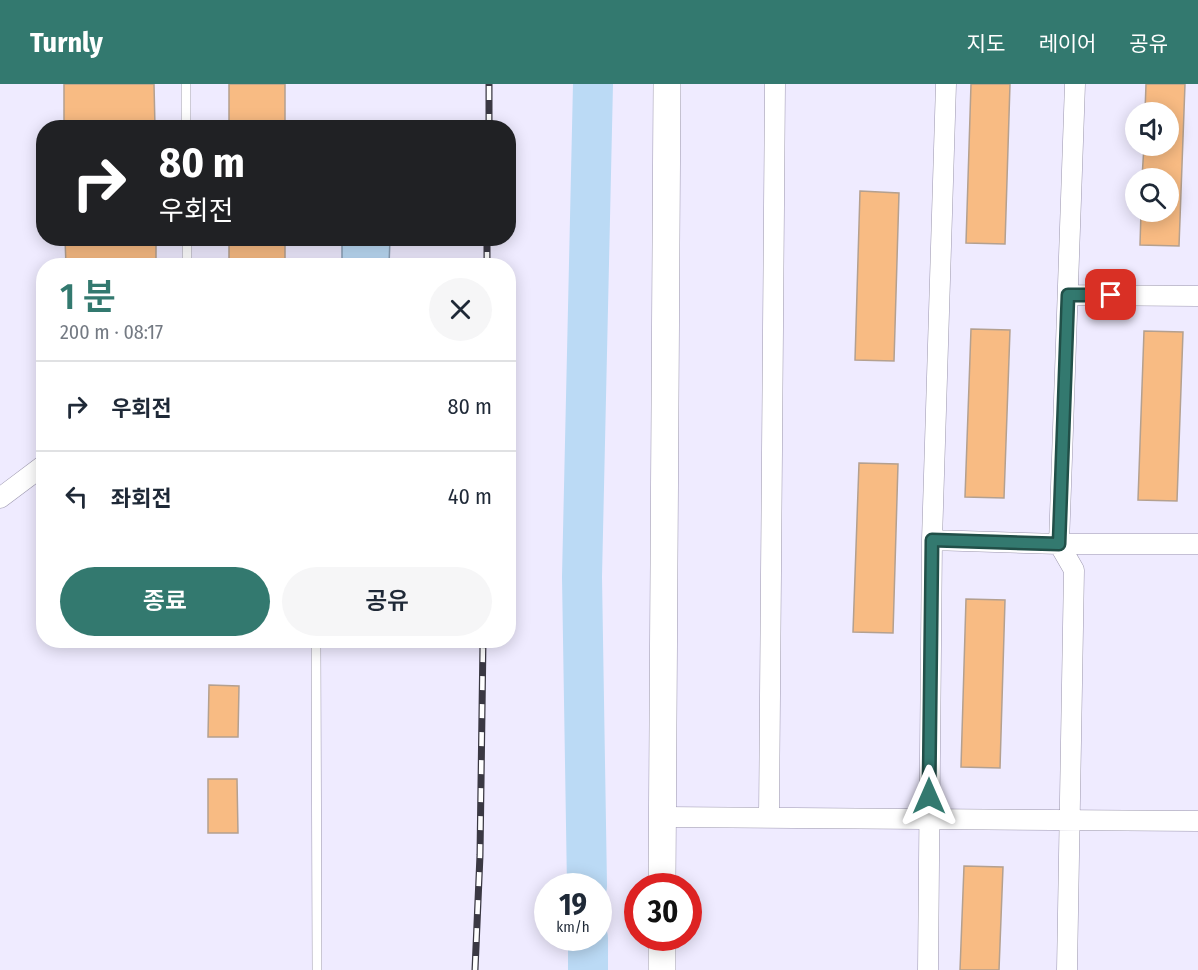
<!DOCTYPE html>
<html lang="ko">
<head>
<meta charset="utf-8">
<style>
  :root { --surface:#fff; --page:#f6f6f7; --text:#1f2937; --muted:#747a83; --line:#e0e1e3; --accent:#33796f }
  body { margin:0; font-family:"Fira Sans Condensed","Noto Sans KR",sans-serif; background:var(--page); color:var(--text); height:100vh; display:flex; flex-direction:column; font-size:22px; white-space:nowrap }
  * { box-sizing:border-box; margin:0 }
  p { font-size:20px; color:var(--muted) }
  .icon { flex:none; width:33px; height:33px; fill:none; stroke:currentColor; stroke-width:2; stroke-linecap:round; stroke-linejoin:round }
  .map { position:relative; flex:1; overflow:hidden }
  .side { position:absolute; left:36px; top:174px; width:480px; height:390px; display:flex; flex-direction:column; background:var(--surface); border-radius:24px; box-shadow:0 3px 15px #0003 }
  .side>* { flex:none }
  .guide { position:absolute; left:36px; top:36px; width:480px; height:126px; border-radius:24px; box-shadow:0 3px 15px #0003; background:#202124; color:#fff; overflow:hidden }
  .tools { position:absolute; left:1125px; top:18px; display:grid; gap:12px }
  .tools a { display:grid; place-items:center; width:54px; height:54px; border-radius:50%; background:var(--surface); box-shadow:0 3px 15px #0003; font-size:30px }
  .speed { position:absolute; left:534px; top:789px; display:flex; gap:12px; font-size:30px; font-weight:700; text-align:center }
  .speed>* { display:grid; place-content:center; width:78px; height:78px; border-radius:50%; background:var(--surface); box-shadow:0 3px 15px #0003; line-height:1 }
  .speed small { font-size:15px; font-weight:400 }
  .speed .limit { border:9px solid #d22; background:#fff; color:#111 }
  .pin { position:absolute; display:grid; place-items:center; width:51px; height:51px; color:#fff; margin:-26px; border-radius:12px; box-shadow:0 3px 9px #0006 }
  .me { position:absolute; width:66px; margin:-33px; rotate:0deg; stroke-linejoin:round; filter:drop-shadow(0 0 4px #0008) }
  .turn { display:flex; align-items:center; gap:21px; height:126px; padding:0 24px; font-size:27px }
  .turn .icon { width:78px; height:78px; stroke-width:2.5 }
  .turn b { display:block; font-size:42px; line-height:51px }
  .round { display:grid; place-items:center; flex:none; width:63px; height:63px; border-radius:32px; background:var(--page) }
  .head { display:flex; align-items:center; justify-content:space-between; height:102px; padding:0 24px }
  h1 { font-size:36px; font-weight:600; line-height:45px; color:var(--accent) }
  .button { display:flex; gap:12px; margin-top:auto; padding:12px 24px }
  .button a { flex:1; height:69px; border-radius:36px; background:var(--accent); color:#fff; font-size:24px; font-weight:600; line-height:69px; text-align:center }
  .button a+a { background:var(--page); color:var(--text) }
  ul { padding:0; list-style:none }
  li { display:flex; align-items:center; gap:18px; height:90px; padding:0 24px; border-top:2px solid var(--line) }
  li div { flex:1 }
  li b { display:block; font-size:22px }
  li em { font-style:normal }
  header { display:flex; align-items:center; gap:36px; box-sizing:border-box; height:84px; padding:0 30px; background:var(--accent); color:#fff }
  header strong { font-size:28px }
  nav { display:flex; gap:33px; margin-inline-start:auto; font-size:21px }
  .map>svg:first-child { display:block }
</style>
</head>
<body>
<header>
<strong>Turnly</strong>
<nav><a>지도</a><a>레이어</a><a>공유</a></nav>
</header>
<div class="map">
<svg width="1198" height="886" viewBox="0 0 1198 886">
  <rect width="100%" height="100%" fill="#efebff"/>
  <path fill="#bbdaf5" stroke="#8ba0b6" stroke-width="1.5" d="M 342,155 L 390,155 L 389,181 L 342,181 Z"/>
  <g fill="none" stroke-linecap="round" stroke-linejoin="round">
    <path stroke="#bbdaf5" stroke-width="40" d="M 587,802 L 582,493 L 593,0
      M 588,854 L 588,886"/>
  </g>
  <path fill="#f8bb83" stroke="#b4a08f" stroke-width="1.5" d="M 64,0 L 154,0 L 155,44 L 64,44 Z
    M 229,0 L 285,0 L 285,44 L 229,44 Z
    M 971,0 L 1010,0 L 1005,160 L 966,159 Z
    M 1146,0 L 1185,0 L 1179,162 L 1140,161 L 1141,128 L 1168,128 L 1168,94 L 1142,94 L 1144,62 L 1168,62 L 1168,28 L 1145,28 Z
    M 860,107 L 899,109 L 894,277 L 855,276 Z
    M 65,154 L 156,154 L 156,182 L 66,182 Z
    M 229,154 L 285,154 L 285,182 L 229,182 Z
    M 971,245 L 1010,246 L 1004,414 L 965,413 Z
    M 1144,247 L 1183,248 L 1177,417 L 1138,416 Z
    M 859,379 L 898,380 L 893,549 L 853,548 Z
    M 966,515 L 1005,516 L 1000,684 L 961,683 Z
    M 209,601 L 239,602 L 238,653 L 208,653 Z
    M 208,695 L 237,695 L 238,749 L 208,749 Z
    M 964,782 L 1003,783 L 999,886 L 960,886 Z"/>
  <g fill="none" stroke-linecap="round" stroke-linejoin="round">
    <g stroke="#9b96ad" stroke-width="10">
      <path id="lane" d="M 186,0 L 186,44
        M 187,154 L 187,182
        M 316,556 L 317,886"/>
    </g>
    <g stroke="#9b96ad" stroke-width="21">
      <path id="street" d="M 1068,211 L 1198,212
        M 0,414 L 44,381
        M 932,456 L 946,0
        M 663,733 L 1198,737
        M 769,734 L 775,0
        M 928,886 L 932,456 L 1059,460 L 1198,460
        M 1067,886 L 1074,486 L 1059,460 L 1075,0"/>
    </g>
    <g stroke="#9b96ad" stroke-width="28">
      <path id="secondary" d="M 662,802 L 667,0
        M 662,886 L 662,854"/>
    </g>
    <use href="#lane" stroke="#fff" stroke-width="9"/>
    <use href="#street" stroke="#fff" stroke-width="20"/>
    <use href="#secondary" stroke="#fff" stroke-width="27"/>
    <g stroke="#3a3843" stroke-width="7">
      <path id="rail" d="M 489,44 L 489,0
        M 487,182 L 487,154
        M 475,886 L 480,771 L 483,556"/>
    </g>
    <use href="#rail" stroke="#fff" stroke-width="4.5" stroke-dasharray="14" stroke-linecap="butt"/>
  </g>
  <g fill="none" stroke-linecap="round" stroke-linejoin="round">
    <g stroke="#214f48" stroke-width="15">
      <path id="route" d="M 929,712 L 932,456 L 1059,460 L 1068,211 L 1111,211"/>
    </g>
    <use href="#route" stroke="#33796f" stroke-width="10"/>
  </g>
</svg>
<div class="tools">
<a><svg class="icon" aria-label="sound" viewBox="0 0 24 24"><path d="M4 9h4l5-4v14l-5-4H4zM17 9q2 3 0 6"/></svg></a>
<a><svg class="icon" aria-label="search" viewBox="0 0 24 24"><circle cx="10" cy="10" r="6"/><path d="M15 15l6 6"/></svg></a>
</div>
<div class="speed"><div>19<small>km/h</small></div><div class="limit">30</div></div>
<div class="pin" style="left:1111px;top:211px;background:#d93025"><svg class="icon" aria-label="arrive" viewBox="0 0 24 24"><path d="M6 21V4h12l-3 4 3 4H6"/></svg></div>
<svg class="me" style="left:929px;top:712px" viewBox="-20 -20 40 40"><path d="M0-17L14 15 0 8-14 15z" fill="#33796f" stroke="#fff" stroke-width="4"/></svg>
<div class="guide">
<div class="turn"><svg class="icon" aria-label="right" viewBox="0 0 24 24"><path d="M7 20v-9h11M14 6l5 5-5 5"/></svg><div><b>80 m</b>우회전</div></div>
</div>
<section class="side">
<div class="head"><div><h1>1 분</h1><p>200 m · 08:17</p></div><a class="round"><svg class="icon" aria-label="close" viewBox="0 0 24 24"><path d="M6 6l12 12M18 6L6 18"/></svg></a></div>
<ul>
<li><svg class="icon" aria-label="right" viewBox="0 0 24 24"><path d="M7 20v-9h11M14 6l5 5-5 5"/></svg><div><b>우회전</b></div><em>80 m</em></li>
<li><svg class="icon" aria-label="left" viewBox="0 0 24 24"><path d="M17 20v-9H6M10 6l-5 5 5 5"/></svg><div><b>좌회전</b></div><em>40 m</em></li>
</ul>
<div class="button"><a>종료</a><a>공유</a></div>
</section>
</div>
</body>
</html>
